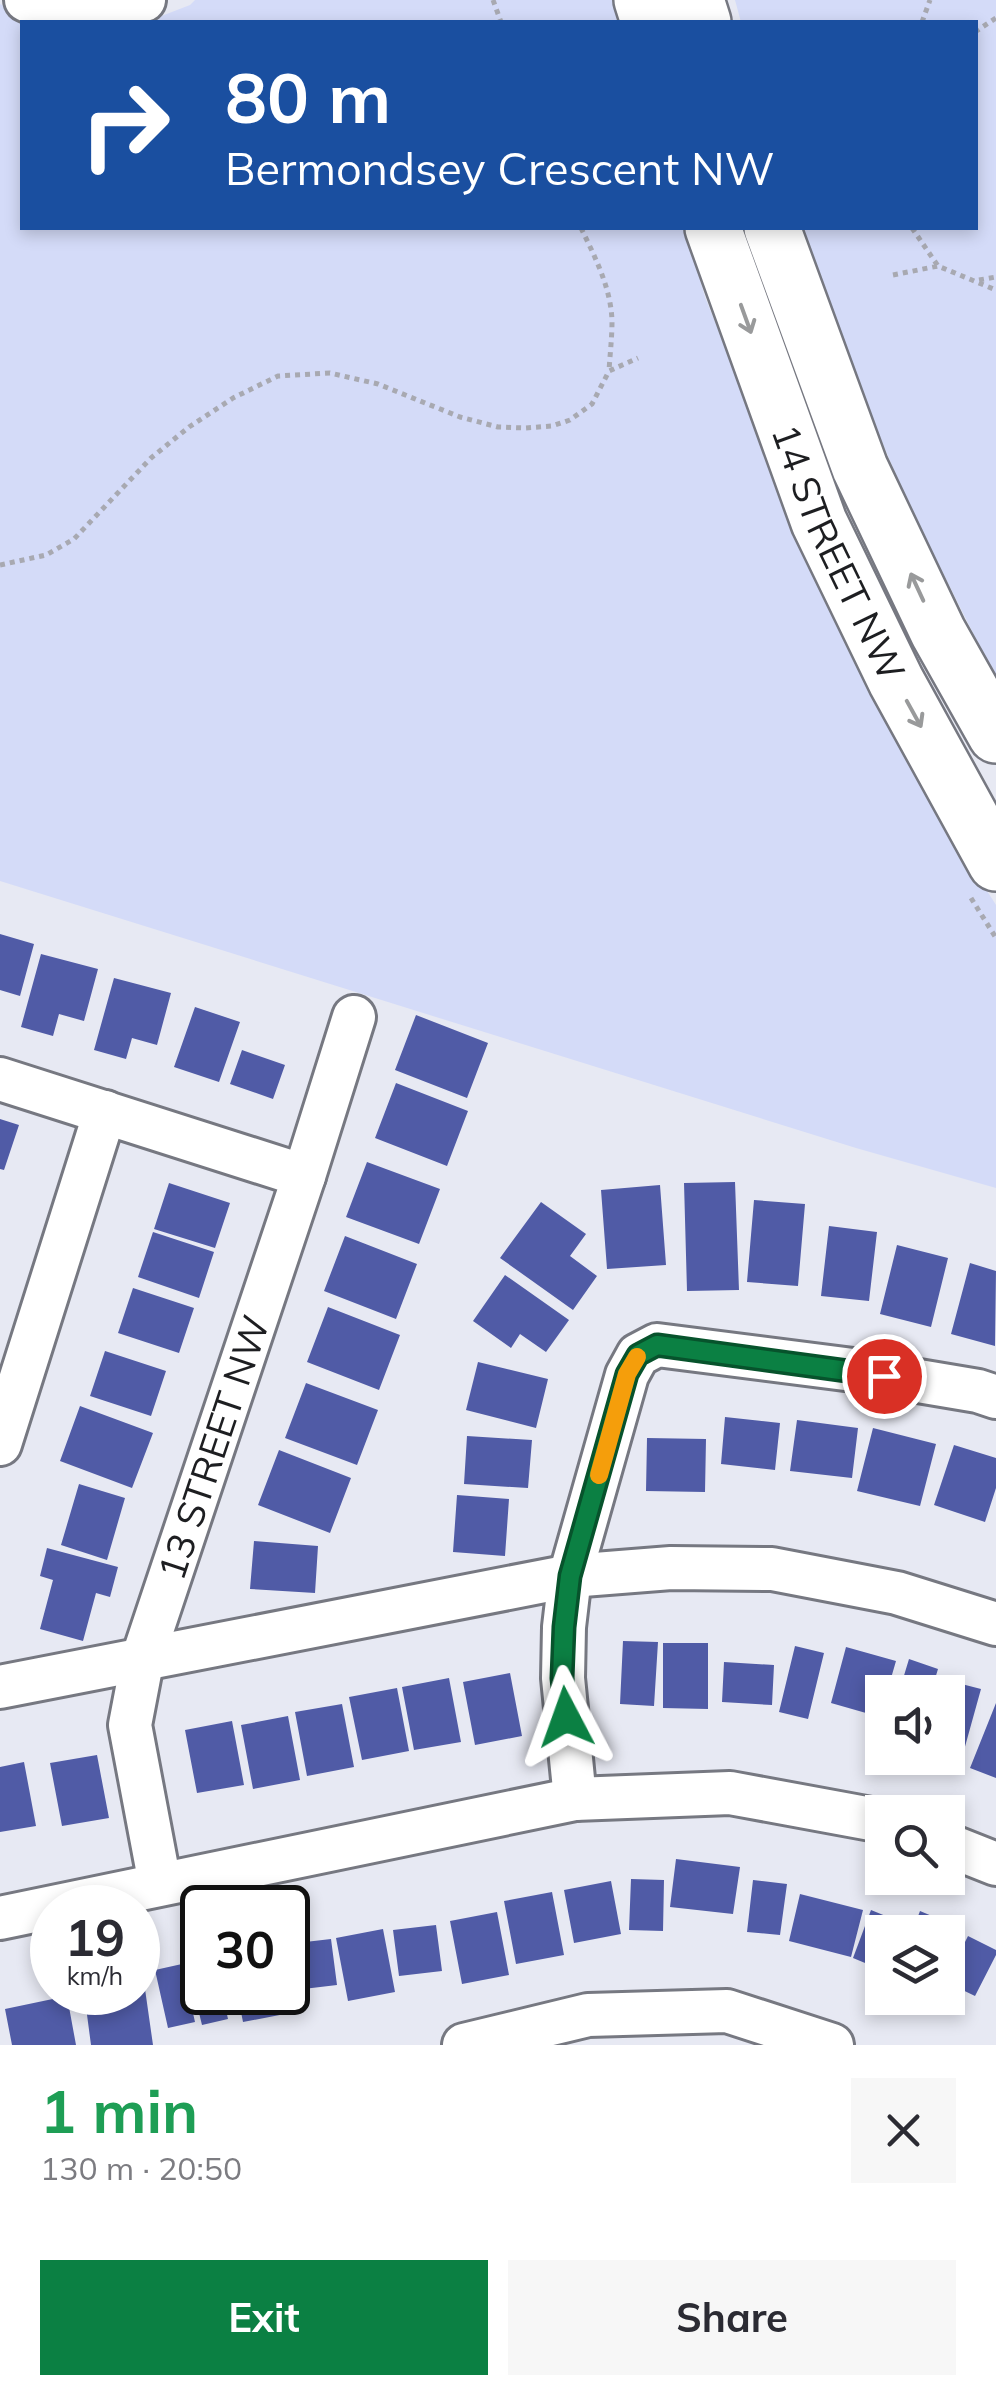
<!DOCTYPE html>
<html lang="en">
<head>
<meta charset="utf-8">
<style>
  :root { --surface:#fff; --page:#f7f7f7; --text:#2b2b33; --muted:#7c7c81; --accent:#0b8043 }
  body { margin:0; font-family:Mulish,sans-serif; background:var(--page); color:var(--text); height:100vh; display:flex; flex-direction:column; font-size:38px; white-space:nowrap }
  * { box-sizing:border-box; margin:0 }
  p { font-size:32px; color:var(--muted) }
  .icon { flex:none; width:55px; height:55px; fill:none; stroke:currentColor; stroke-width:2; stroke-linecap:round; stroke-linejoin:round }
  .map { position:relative; height:2045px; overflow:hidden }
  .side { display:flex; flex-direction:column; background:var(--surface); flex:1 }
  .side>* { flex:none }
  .hud { position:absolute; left:20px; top:20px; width:958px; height:210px; border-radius:0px; box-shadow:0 5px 15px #0003; background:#1a4fa0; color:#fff; overflow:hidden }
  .tools { position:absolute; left:865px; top:1675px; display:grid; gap:20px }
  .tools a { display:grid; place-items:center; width:100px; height:100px; border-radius:0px; background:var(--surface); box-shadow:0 5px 15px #0003; font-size:50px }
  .speed { position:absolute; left:30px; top:1885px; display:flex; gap:20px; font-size:50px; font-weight:700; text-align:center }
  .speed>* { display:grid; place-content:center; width:130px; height:130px; border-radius:50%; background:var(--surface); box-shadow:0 5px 15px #0003; line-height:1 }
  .speed small { font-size:25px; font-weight:400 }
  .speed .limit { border:5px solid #111; border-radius:15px; background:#fff; color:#111 }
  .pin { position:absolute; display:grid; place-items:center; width:85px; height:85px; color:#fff; margin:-42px; border:5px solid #fff; border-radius:50%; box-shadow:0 2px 10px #0007 }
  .me { position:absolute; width:110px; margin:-55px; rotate:356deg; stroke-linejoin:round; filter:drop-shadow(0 0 8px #0008) }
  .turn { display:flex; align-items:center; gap:35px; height:210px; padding:0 40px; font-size:45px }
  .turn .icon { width:130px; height:130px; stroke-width:2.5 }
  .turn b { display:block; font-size:70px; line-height:85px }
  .round { display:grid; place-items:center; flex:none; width:105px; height:105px; border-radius:0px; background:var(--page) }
  .head { display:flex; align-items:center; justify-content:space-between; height:170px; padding:0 40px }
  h1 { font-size:60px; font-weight:700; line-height:75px; color:#1e9e55 }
  .button { display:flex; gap:20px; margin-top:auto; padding:20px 40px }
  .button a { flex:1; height:115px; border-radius:0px; background:var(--accent); color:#fff; font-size:40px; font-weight:700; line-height:115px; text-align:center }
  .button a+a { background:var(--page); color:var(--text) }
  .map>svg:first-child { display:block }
</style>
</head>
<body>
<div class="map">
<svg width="996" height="2045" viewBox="0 0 996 2045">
  <rect width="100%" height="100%" fill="#e7e9f3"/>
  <path fill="#d4dbf8" d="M 195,0 L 618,0 L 625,22 L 146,22 L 190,5 Z
    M 735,0 L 996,0 L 996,679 L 907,501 L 843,349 L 803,228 L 975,228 L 975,22 L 741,22 Z
    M 0,4 L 34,22 L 22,22 L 22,228 L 685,228 L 705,297 L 800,531 L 951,834 L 996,905 L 996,1188 L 856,1148 L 0,881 Z"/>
  <path fill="#505ba6" d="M 0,934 L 34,944 L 20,996 L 0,990 Z
    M 41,954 L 98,969 L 84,1021 L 59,1014 L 53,1036 L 21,1027 Z
    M 114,978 L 171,993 L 157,1045 L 132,1038 L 126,1059 L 94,1050 Z
    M 195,1007 L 240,1022 L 219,1082 L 174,1067 Z
    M 416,1015 L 488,1043 L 467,1098 L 395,1070 Z
    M 242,1050 L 285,1065 L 273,1099 L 230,1084 Z
    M 396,1083 L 468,1111 L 447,1166 L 375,1138 Z
    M 0,1119 L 19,1125 L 4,1170 L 0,1169 Z
    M 367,1162 L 440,1189 L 419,1244 L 346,1217 Z
    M 735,1182 L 739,1290 L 687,1291 L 684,1183 Z
    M 169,1183 L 230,1203 L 215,1248 L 154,1229 Z
    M 660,1185 L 666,1265 L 607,1269 L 601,1190 Z
    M 754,1200 L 805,1204 L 798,1286 L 747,1282 Z
    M 541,1202 L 586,1234 L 570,1256 L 597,1276 L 573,1310 L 500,1258 Z
    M 829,1226 L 877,1232 L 869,1301 L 821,1296 Z
    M 153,1232 L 214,1252 L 199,1298 L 138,1277 Z
    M 345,1236 L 417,1264 L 396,1319 L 324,1291 Z
    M 897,1245 L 948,1258 L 931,1327 L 880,1314 Z
    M 970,1263 L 996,1271 L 995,1346 L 951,1334 Z
    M 505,1275 L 569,1320 L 546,1352 L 520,1334 L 511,1348 L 473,1321 Z
    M 133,1288 L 194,1308 L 179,1353 L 118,1333 Z
    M 328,1307 L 400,1335 L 379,1390 L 307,1362 Z
    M 105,1351 L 166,1371 L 151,1416 L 90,1396 Z
    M 478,1362 L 548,1379 L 536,1428 L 466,1410 Z
    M 306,1383 L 378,1410 L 357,1465 L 285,1438 Z
    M 80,1406 L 153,1433 L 132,1488 L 60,1461 Z
    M 725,1417 L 780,1423 L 775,1470 L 721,1464 Z
    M 797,1420 L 858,1428 L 852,1478 L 790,1471 Z
    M 873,1428 L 936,1444 L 920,1506 L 857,1491 Z
    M 467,1436 L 532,1440 L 528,1488 L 464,1484 Z
    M 647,1438 L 706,1439 L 705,1492 L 646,1491 Z
    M 954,1445 L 996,1458 L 996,1488 L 985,1522 L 934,1505 Z
    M 279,1450 L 351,1478 L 330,1533 L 258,1505 Z
    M 79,1484 L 125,1498 L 107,1560 L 61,1545 Z
    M 457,1495 L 509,1499 L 505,1556 L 453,1552 Z
    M 254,1541 L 318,1546 L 315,1593 L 250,1589 Z
    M 47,1548 L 118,1567 L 110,1597 L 96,1593 L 83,1641 L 40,1629 L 53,1580 L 40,1576 Z
    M 623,1641 L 658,1642 L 654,1706 L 620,1704 Z
    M 663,1643 L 708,1643 L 708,1709 L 663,1708 Z
    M 795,1646 L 824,1653 L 808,1719 L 779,1712 Z
    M 846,1647 L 896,1661 L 887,1692 L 882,1692 L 880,1717 L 831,1703 Z
    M 909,1659 L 938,1669 L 931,1692 L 899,1692 Z
    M 724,1662 L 774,1665 L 772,1705 L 722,1702 Z
    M 510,1673 L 522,1736 L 475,1745 L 463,1682 Z
    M 449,1678 L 461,1742 L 414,1750 L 402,1687 Z
    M 946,1680 L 981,1689 L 961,1761 L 948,1757 L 948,1692 L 943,1692 Z
    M 397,1688 L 409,1751 L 362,1760 L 349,1697 Z
    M 996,1703 L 996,1778 L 970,1768 Z
    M 342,1704 L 354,1767 L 307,1776 L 295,1712 Z
    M 288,1716 L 300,1780 L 253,1789 L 241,1725 Z
    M 232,1721 L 244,1785 L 197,1793 L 185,1730 Z
    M 97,1755 L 109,1818 L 62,1826 L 50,1763 Z
    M 24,1762 L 36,1826 L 0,1832 L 0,1767 Z
    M 676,1859 L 740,1867 L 733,1914 L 670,1907 Z
    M 631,1879 L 664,1880 L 663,1931 L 629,1930 Z
    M 753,1880 L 787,1884 L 780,1935 L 747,1932 Z
    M 611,1881 L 621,1934 L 574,1943 L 564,1890 Z
    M 552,1892 L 564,1955 L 516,1964 L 504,1901 Z
    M 800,1894 L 863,1910 L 851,1957 L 789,1941 Z
    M 871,1910 L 903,1923 L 899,1932 L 882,1932 L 882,1970 L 853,1958 Z
    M 920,1911 L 951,1924 L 948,1932 L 912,1932 Z
    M 497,1912 L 509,1975 L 462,1984 L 450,1921 Z
    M 436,1925 L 442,1971 L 399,1976 L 393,1930 Z
    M 383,1929 L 395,1992 L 348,2001 L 336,1938 Z
    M 968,1936 L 996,1950 L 996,1955 L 975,1996 L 948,1983 L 948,1976 Z
    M 331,1939 L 337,1985 L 295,1990 L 288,1944 Z
    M 182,1964 L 195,2022 L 168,2028 L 155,1970 Z
    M 202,1965 L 202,1992 L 222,1992 L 228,2019 L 202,2025 L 188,1968 Z
    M 144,1982 L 153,2045 L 91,2045 L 84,1992 L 138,1992 L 138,1983 Z
    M 237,1992 L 286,1992 L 290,2013 L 243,2022 Z
    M 67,1996 L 76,2045 L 12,2045 L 5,2009 Z"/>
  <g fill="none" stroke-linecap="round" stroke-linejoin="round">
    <g stroke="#767881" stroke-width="48">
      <g id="minor">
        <path d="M 26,0 L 42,7 L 115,9 L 144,0"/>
        <path d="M 0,1079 L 304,1176"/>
        <path d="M 0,1444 L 105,1112"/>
        <path d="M 0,1687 L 570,1576 L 671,1568 L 772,1569 L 897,1593 L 996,1624"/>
        <path d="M 575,1799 L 563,1678 L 564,1627 L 570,1576 L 627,1375 L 638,1355 L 657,1345 L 853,1370 L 978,1391 L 996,1397"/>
        <path d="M 948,1845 L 996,1864"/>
        <path id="s1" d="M 160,1884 L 130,1725 L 143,1657 L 304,1176 L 354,1017"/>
        <path d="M 0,1918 L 575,1799 L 730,1793 L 882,1821"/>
        <path d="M 464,2045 L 588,2015 L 727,2011 L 832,2045"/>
      </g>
    </g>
    <g stroke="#767881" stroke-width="60">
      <g id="major">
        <path d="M 642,0 L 649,22"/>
        <path d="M 696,0 L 703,22"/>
        <path id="s2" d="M 713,228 L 819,522 L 896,681 L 996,863"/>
        <path d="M 772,228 L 860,468 L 938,632 L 996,735"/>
      </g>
    </g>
    <path stroke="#a8a9b1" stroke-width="5" stroke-dasharray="5 5" stroke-linecap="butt" d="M 493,0 L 501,22
      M 922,22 L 930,0
      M 975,32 L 996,18
      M 581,228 C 595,257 611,288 612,321 C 612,338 610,354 609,371
      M 912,228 L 938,266
      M 893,275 L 938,266 L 996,290
      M 979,280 L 996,277
      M 0,565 L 46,555 L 74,539 L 151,458 L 189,427 L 233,398 L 278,376 L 330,373 L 378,384 L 460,417 L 498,427 L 525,428 L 552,426 L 570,420 L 592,404 L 609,371 L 638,358
      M 971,898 L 996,938"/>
    <use href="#minor" stroke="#fff" stroke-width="42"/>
    <use href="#major" stroke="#fff" stroke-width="55"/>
  </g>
  <defs><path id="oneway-shaft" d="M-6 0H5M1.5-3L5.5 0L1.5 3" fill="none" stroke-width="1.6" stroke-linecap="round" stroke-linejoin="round" transform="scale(2.5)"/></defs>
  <g stroke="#999a9b">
    <use href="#oneway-shaft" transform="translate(746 319) rotate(70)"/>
    <use href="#oneway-shaft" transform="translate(917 587) rotate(-115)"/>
    <use href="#oneway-shaft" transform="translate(914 714) rotate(61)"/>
  </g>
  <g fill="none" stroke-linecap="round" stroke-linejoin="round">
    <g stroke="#07532c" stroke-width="25">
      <path id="route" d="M 566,1717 L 562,1678 L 564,1627 L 570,1576 L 627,1374 L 638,1355 L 657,1345 L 884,1376"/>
    </g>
    <use href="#route" stroke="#0b8043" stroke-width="18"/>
    <path stroke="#f59e0b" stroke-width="18" d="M 599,1475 L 627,1374 L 637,1357"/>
  </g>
  <g text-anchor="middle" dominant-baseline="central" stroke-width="10" stroke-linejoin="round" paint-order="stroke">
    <g font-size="38" fill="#1d1e21" stroke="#fff">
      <text stroke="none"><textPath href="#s2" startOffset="348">14 STREET NW</textPath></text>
      <text stroke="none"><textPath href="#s1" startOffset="452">13 STREET NW</textPath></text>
    </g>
  </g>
</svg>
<div class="tools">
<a><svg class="icon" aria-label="sound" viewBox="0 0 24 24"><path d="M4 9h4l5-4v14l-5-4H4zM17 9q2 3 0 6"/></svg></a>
<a><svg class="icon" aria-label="search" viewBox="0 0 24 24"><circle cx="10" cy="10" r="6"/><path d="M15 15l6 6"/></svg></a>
<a><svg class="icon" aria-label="layers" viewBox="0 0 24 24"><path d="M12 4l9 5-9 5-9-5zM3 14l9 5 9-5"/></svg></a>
</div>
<div class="speed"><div>19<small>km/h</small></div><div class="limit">30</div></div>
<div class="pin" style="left:884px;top:1376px;background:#d93025"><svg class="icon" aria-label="arrive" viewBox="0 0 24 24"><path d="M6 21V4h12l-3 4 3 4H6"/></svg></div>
<svg class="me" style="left:566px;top:1717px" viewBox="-20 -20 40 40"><path d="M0-17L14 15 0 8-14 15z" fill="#0b8043" stroke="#fff" stroke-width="4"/></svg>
<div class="hud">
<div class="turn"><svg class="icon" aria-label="right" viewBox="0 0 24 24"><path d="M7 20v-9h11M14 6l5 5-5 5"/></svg><div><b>80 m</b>Bermondsey Crescent NW</div></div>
</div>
</div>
<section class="side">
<div class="head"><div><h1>1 min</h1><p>130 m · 20:50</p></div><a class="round"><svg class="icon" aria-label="close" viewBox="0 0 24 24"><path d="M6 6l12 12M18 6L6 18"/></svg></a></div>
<div class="button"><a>Exit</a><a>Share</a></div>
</section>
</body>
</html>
